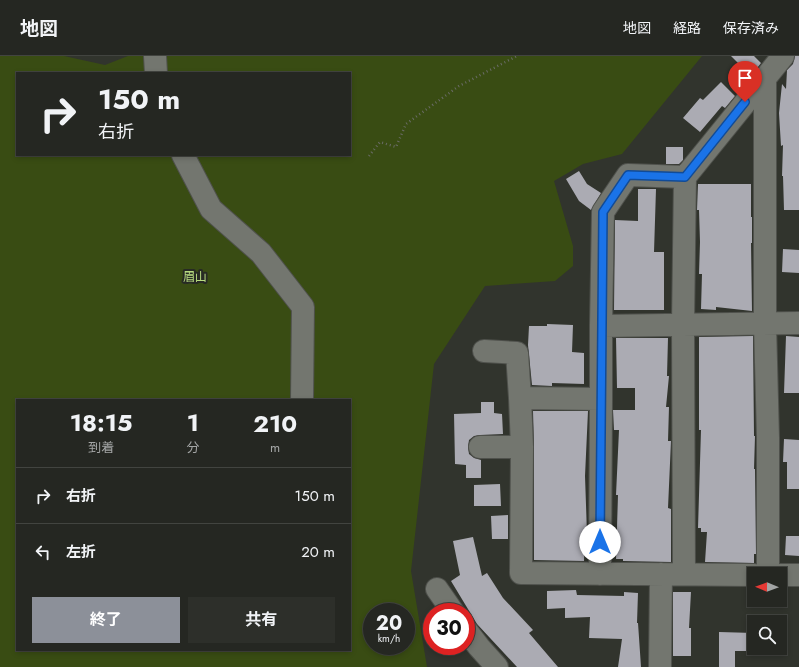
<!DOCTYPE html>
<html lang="ja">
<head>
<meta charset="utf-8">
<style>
  :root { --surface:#252722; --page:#2d2f2a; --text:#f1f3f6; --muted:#a3a5a5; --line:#424440; --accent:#8c9099 }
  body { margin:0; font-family:Jost,"Noto Sans JP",sans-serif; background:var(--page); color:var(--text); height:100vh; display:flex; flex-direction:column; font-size:15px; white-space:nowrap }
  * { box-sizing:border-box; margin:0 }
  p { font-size:13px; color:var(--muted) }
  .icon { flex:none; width:22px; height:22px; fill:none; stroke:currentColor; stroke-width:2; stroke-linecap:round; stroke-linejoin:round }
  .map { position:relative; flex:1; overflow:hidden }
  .side { position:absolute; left:16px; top:343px; width:335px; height:252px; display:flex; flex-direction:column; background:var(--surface); border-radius:0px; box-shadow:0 2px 6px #0003,0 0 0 1px var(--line) }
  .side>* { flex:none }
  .hud { position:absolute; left:16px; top:16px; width:335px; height:84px; border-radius:0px; box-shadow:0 2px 6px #0003,0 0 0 1px var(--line); background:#252722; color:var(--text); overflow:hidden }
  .needle { width:26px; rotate:271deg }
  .buttons { position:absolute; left:747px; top:511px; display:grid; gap:8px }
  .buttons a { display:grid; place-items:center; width:40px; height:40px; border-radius:0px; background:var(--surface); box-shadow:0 2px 6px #0003,0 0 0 1px var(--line); font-size:20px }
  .speed { position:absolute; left:363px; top:547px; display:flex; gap:8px; font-size:20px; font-weight:700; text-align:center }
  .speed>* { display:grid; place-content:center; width:52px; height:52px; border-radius:50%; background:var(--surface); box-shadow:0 2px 6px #0003,0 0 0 1px var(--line); line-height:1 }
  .speed small { font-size:10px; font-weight:400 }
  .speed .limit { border:6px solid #d22; background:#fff; color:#111 }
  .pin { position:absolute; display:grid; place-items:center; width:34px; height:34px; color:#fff; margin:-41px -17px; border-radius:50% 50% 50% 0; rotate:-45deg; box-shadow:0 0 4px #0007 }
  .pin .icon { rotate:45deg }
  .me { position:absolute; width:44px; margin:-22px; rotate:0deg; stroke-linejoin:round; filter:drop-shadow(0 0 3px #0008) }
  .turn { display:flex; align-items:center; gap:14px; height:84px; padding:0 16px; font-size:18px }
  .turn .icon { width:52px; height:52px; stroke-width:2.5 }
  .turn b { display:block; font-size:28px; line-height:34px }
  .eta { display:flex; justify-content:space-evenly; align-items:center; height:68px; text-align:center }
  .eta b { font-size:24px; font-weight:700; line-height:28px }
  .primary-button { display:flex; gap:8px; margin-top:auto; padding:8px 16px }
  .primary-button a { flex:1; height:46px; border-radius:0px; background:var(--accent); color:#fff; font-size:16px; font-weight:700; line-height:46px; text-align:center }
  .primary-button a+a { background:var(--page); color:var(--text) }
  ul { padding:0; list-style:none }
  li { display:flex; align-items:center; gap:12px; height:56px; padding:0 16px; border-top:1px solid var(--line) }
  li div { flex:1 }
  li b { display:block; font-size:15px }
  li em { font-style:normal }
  header { display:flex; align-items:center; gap:24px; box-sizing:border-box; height:56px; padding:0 20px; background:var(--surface); border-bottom:1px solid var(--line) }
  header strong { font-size:19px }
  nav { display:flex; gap:22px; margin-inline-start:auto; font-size:14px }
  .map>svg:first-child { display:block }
</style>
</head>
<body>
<header>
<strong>地図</strong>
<nav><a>地図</a><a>経路</a><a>保存済み</a></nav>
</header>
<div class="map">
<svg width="799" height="611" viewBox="0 0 799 611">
  <rect width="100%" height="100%" fill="#31342d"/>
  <path fill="#394c13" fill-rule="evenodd" d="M 0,0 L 64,0 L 105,9 L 128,0 L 702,0 L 622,98 L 583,108 L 554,125 L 573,190 L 573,210 L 555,225 L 485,230 L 434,308 L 411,515 L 427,611 L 0,611 ZM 17,17 L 350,17 L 350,99 L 17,99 ZM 17,344 L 350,344 L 350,594 L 17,594 ZM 372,556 L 406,556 L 406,590 L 372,590 Z"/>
  <path fill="#ababb3" d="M 731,0 L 754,0 L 761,7 L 751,20 Z
    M 795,0 L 799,0 L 799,154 L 784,154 L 783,120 L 782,120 L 783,89 L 781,90 L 779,57 L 782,28 L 786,33 L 787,14 L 793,8 Z
    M 721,26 L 735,40 L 725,52 L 722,50 L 700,76 L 683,62 L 700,42 L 703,44 Z
    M 666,91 L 683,91 L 683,104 L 679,108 L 666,108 Z
    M 579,115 L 587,128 L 601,137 L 591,154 L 579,145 L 566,123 Z
    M 698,128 L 751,128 L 751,161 L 752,161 L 752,187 L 751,187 L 752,255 L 716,251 L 716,254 L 701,253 L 702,218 L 699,218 L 700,186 L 699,154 L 697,154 Z
    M 638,133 L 656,133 L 654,196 L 664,196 L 664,254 L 614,254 L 615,164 L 638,165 Z
    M 783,193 L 799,194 L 799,217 L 782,216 Z
    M 547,268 L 573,269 L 572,296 L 584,297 L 584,328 L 552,327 L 552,330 L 532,329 L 528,289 L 529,270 L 547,270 Z
    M 753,280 L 754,380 L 755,380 L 754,413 L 755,413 L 756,498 L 754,498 L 754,507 L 705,506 L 707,476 L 701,476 L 701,472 L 698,472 L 701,374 L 699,374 L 699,281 Z
    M 786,280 L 799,281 L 799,337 L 784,337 Z
    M 616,282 L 668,282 L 667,320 L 669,320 L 666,351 L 669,351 L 668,385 L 671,385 L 668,452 L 671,453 L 671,506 L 623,505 L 623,503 L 616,503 L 618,439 L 616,439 L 619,374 L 614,374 L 613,354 L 635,354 L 635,332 L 617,332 Z
    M 481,346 L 494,346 L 494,357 L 502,358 L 503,378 L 480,379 L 474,380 L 469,384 L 468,391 L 469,398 L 474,402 L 481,404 L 481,422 L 466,422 L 466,409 L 455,408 L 454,358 L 481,357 Z
    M 533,355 L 588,355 L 585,420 L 587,478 L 585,478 L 584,505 L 534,504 L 534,391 Z
    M 784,383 L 799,384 L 799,433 L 787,433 L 787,406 L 783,406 Z
    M 500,428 L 501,450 L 474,450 L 474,429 Z
    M 508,459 L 508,483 L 492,483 L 491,460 Z
    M 786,480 L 799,480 L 799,500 L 785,499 Z
    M 473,481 L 482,520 L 487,517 L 503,542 L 533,574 L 529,577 L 558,611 L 517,611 L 477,568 L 451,525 L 460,519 L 453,485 Z
    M 576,534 L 577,539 L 624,540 L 624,536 L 638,537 L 637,567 L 638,567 L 641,611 L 618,611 L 622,583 L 589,582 L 590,561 L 565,562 L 565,552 L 547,553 L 547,535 Z
    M 673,536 L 691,536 L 689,572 L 691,572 L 691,600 L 673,600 Z
    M 719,576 L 754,577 L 754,595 L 735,595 L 735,611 L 719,611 Z"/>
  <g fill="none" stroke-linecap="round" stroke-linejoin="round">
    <g stroke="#4f514c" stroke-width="24">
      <path id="minor" d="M 155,0 L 156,17
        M 765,22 L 765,268 L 768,382 L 768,518
        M 183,99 L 211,153 L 261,197 L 303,251 L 302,344
        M 685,121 L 628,119 L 603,156 L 601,270 L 799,267
        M 601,270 L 601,343 L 520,342 L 522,391 L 521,517 L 754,519
        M 484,295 L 517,297 L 520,342
        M 480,391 L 522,391
        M 600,518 L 601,343
        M 684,518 L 683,269 L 685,121 L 783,0
        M 780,519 L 799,519
        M 437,533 L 453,556
        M 466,574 L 479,591 L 497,611
        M 660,611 L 661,518"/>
    </g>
    <path stroke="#6a6c66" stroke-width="2.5" stroke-dasharray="1 3" stroke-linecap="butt" d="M 369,100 L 380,86 L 396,91 L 406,68 L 459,30 L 517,0"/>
    <use href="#minor" stroke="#73766f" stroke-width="22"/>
  </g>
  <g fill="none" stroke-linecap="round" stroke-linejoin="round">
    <g stroke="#114b97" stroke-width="10">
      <path id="route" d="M 600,486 L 603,156 L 628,119 L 685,121 L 745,46"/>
    </g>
    <use href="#route" stroke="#1a73e8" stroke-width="7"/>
  </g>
  <g text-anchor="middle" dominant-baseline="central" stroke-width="4" stroke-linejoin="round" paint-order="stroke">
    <g font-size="12" fill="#b8db80" stroke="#272a24">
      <text x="195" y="221">眉山</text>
    </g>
  </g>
</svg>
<div class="buttons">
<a><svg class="needle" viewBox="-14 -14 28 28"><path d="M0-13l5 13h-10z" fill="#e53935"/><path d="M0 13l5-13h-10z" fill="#a3a5a5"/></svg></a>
<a><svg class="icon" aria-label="search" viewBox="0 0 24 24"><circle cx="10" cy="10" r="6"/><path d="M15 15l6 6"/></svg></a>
</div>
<div class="speed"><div>20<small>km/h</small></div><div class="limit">30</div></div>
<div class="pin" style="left:745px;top:46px;background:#d93025"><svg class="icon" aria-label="arrive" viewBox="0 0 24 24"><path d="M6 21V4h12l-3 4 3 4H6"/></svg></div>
<svg class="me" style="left:600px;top:486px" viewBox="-20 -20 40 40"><circle r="19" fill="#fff"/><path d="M0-13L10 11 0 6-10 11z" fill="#1a73e8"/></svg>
<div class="hud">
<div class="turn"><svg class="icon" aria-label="right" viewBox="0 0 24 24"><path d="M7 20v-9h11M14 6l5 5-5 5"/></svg><div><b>150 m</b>右折</div></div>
</div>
<section class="side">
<div class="eta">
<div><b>18:15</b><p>到着</p></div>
<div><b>1</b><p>分</p></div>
<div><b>210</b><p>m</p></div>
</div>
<ul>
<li><svg class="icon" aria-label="right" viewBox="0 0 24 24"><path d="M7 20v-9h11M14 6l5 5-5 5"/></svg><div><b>右折</b></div><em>150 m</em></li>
<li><svg class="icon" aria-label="left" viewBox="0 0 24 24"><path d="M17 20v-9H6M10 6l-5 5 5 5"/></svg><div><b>左折</b></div><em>20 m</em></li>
</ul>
<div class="primary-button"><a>終了</a><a>共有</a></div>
</section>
</div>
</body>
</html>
